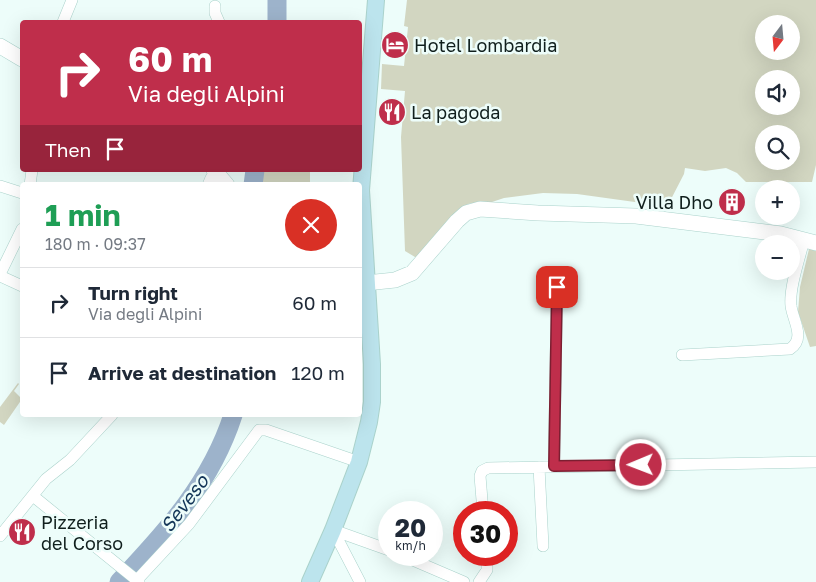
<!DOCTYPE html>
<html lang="en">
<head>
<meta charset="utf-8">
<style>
  :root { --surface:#fff; --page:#f6f6f7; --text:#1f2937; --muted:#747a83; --line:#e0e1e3 }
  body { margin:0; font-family:"Golos Text",sans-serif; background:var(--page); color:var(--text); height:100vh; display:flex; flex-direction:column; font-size:19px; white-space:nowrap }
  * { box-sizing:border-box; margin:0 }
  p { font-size:16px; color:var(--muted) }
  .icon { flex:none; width:28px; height:28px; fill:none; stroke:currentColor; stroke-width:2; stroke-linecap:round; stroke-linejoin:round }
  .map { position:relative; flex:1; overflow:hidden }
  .sheet { position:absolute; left:20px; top:182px; width:342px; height:235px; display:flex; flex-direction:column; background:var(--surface); border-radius:5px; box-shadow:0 5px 20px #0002 }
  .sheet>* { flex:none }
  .banner { position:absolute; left:20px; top:20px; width:342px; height:152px; border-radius:5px; box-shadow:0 5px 20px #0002; background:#bf2e4b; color:#fff; overflow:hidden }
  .needle { width:32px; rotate:196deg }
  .controls { position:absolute; left:755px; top:15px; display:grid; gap:10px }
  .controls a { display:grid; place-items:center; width:45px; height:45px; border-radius:50%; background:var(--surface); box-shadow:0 5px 20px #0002; font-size:25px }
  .speed { position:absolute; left:378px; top:501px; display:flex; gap:10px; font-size:25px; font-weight:700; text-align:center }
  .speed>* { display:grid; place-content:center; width:65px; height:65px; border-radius:50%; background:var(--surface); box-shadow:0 5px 20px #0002; line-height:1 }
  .speed small { font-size:12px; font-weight:400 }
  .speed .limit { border:8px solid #d22; background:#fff; color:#111 }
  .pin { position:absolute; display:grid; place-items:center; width:42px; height:42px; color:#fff; margin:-21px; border-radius:10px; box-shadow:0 2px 8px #0006 }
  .me { position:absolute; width:55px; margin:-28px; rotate:269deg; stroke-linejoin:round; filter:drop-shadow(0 0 4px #0008) }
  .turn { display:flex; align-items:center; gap:18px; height:105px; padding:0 25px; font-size:22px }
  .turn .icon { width:65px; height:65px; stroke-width:2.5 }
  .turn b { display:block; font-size:35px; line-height:42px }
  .then { display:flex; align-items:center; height:48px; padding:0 25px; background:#0003; gap:10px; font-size:19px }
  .round { display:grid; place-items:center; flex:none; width:52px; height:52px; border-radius:26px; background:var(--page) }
  .overview { display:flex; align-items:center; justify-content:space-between; height:85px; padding:0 25px }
  h1 { font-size:30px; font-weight:700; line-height:38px; color:#1e9e55 }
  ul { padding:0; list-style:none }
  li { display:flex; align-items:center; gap:15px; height:70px; padding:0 25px; border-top:1px solid var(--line) }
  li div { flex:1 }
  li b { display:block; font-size:19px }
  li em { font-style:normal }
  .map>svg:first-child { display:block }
</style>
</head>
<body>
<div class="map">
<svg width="816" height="582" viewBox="0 0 816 582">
  <rect width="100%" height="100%" fill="#edfdfa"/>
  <path fill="#d2d6c1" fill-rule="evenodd" d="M 407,0 L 816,0 L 816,165 L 812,182 L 746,182 L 737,173 L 726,168 L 705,171 L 685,168 L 684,174 L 668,205 L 642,203 L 577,194 L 543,193 L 504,198 L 492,202 L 479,202 L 468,204 L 460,209 L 420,260 L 405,251 L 401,137 L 405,91 L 381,89 L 382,64 L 404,66 L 408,27 L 404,26 ZM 764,24 L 791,24 L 791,51 L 764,51 ZM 764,79 L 791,79 L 791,106 L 764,106 ZM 764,134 L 791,134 L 791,161 L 764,161 Z
    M 262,170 L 310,170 L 310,185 L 260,185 Z
    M 809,249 L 816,251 L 816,346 L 810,347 L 798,312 L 800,287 Z
    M 18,383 L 19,384 L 14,391 L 22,399 L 4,425 L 0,422 L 0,407 Z"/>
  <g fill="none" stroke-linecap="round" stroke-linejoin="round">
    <path stroke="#9db3cb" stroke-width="19" d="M 277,0 L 277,22
      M 253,185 L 255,170
      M 119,582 C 167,531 211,483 233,415"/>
    <g stroke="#aad2cb" stroke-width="12">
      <path id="minor" d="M 215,6 L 215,13 L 219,22
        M 63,22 L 72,0
        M 30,185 L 32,170
        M 208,185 L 211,178 L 215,177 L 221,179 L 223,183
        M 0,186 L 22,193
        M 0,274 L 22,229
        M 0,276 L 22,286
        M 682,355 L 790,349 C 806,338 793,321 791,306 C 789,287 800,258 804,239
        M 554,466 L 557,287
        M 539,467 L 543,546
        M 33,496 L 139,582
        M 483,512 L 480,476 L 482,471 L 488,468 L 816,462
        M 333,530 L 389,550
        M 333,530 L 360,582
        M 0,536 L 46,479 L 70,460 L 112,415
        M 401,555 L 464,582
        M 137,580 L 189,524 L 259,430 L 266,430 L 359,462
        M 479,582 L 487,570 L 487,555"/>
    </g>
    <g stroke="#aad2cb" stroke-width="16">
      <path id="tertiary" d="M 0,46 L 22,59
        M 214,170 L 227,185
        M 366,283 L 395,280 L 412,273 L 457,221 L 466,213 L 480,209 L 538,213 L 636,216 L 781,234 L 816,243"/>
    </g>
    <g stroke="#aad2cb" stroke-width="18">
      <path id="secondary" d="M 310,582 L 333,530 L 359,462 L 369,422 L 372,402 L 372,364 L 361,190 L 376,0"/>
    </g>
    <use href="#minor" stroke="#fff" stroke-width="11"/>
    <use href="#tertiary" stroke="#fff" stroke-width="15"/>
    <use href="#secondary" stroke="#bce4ed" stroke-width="16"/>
  </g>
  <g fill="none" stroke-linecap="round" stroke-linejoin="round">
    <g stroke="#7c1e31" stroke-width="12">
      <path id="route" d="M 557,287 L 554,466 L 641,465"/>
    </g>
    <use href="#route" stroke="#bf2e4b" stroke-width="9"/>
  </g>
  <defs>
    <g id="hotel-disc" transform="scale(1.4375)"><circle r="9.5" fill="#bf2e4b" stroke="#edfdfa"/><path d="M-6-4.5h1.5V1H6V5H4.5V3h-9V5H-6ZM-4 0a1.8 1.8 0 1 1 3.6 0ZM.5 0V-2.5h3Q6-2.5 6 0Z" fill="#fff"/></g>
    <g id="restaurant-disc" transform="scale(1.4375)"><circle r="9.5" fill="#bf2e4b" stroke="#edfdfa"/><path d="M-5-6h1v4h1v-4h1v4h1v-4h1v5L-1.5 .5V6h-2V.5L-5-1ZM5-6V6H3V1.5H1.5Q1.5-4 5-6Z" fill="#fff"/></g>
    <g id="building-disc" transform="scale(1.4375)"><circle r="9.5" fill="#bf2e4b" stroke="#edfdfa"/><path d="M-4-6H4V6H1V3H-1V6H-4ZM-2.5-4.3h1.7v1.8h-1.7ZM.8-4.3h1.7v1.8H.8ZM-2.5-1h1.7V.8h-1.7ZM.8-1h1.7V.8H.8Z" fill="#fff"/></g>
  </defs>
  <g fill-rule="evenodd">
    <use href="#hotel-disc" x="395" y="45"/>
    <use href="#restaurant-disc" x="392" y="112"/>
    <use href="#building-disc" x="732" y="202"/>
    <use href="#restaurant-disc" x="22" y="532"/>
  </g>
  <g text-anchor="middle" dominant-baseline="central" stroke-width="5" stroke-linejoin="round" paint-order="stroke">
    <g font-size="18" fill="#101f1d" stroke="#edfdfa" text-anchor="start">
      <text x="414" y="45">Hotel Lombardia</text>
      <text x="411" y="112">La pagoda</text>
      <text x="713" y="202" text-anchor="end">Villa Dho</text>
      <text x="41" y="522">Pizzeria<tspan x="41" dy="21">del Corso</tspan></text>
    </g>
    <g font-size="19" font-style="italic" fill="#143658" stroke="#edfdfa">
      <text transform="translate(184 503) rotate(-53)">Seveso</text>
    </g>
  </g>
</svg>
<div class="controls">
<a><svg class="needle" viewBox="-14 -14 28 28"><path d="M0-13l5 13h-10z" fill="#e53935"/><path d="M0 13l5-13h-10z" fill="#747a83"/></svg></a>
<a><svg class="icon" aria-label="sound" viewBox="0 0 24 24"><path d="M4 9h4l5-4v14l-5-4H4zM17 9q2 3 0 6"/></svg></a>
<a><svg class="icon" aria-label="search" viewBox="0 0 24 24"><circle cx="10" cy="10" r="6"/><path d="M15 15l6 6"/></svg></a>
<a>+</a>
<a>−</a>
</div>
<div class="speed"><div>20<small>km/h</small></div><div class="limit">30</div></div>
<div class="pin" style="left:557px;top:287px;background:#d93025"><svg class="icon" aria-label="arrive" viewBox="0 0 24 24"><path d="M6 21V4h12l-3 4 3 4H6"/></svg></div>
<svg class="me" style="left:641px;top:465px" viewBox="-20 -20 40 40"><circle r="17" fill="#bf2e4b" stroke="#fff" stroke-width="3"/><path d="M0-11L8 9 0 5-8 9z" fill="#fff"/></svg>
<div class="banner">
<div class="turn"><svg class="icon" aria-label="right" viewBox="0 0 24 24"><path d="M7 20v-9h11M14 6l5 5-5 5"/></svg><div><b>60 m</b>Via degli Alpini</div></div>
<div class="then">Then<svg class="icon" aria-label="arrive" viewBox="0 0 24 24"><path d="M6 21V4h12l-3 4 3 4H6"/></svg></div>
</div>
<section class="sheet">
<div class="overview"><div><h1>1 min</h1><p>180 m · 09:37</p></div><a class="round" style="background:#d93025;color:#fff"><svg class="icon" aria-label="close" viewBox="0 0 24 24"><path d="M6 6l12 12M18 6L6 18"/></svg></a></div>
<ul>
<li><svg class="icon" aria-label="right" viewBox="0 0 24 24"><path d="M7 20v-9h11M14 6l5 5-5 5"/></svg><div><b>Turn right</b><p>Via degli Alpini</p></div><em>60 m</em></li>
<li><svg class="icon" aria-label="arrive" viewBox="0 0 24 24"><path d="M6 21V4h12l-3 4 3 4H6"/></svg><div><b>Arrive at destination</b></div><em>120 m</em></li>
</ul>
</section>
</div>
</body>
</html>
